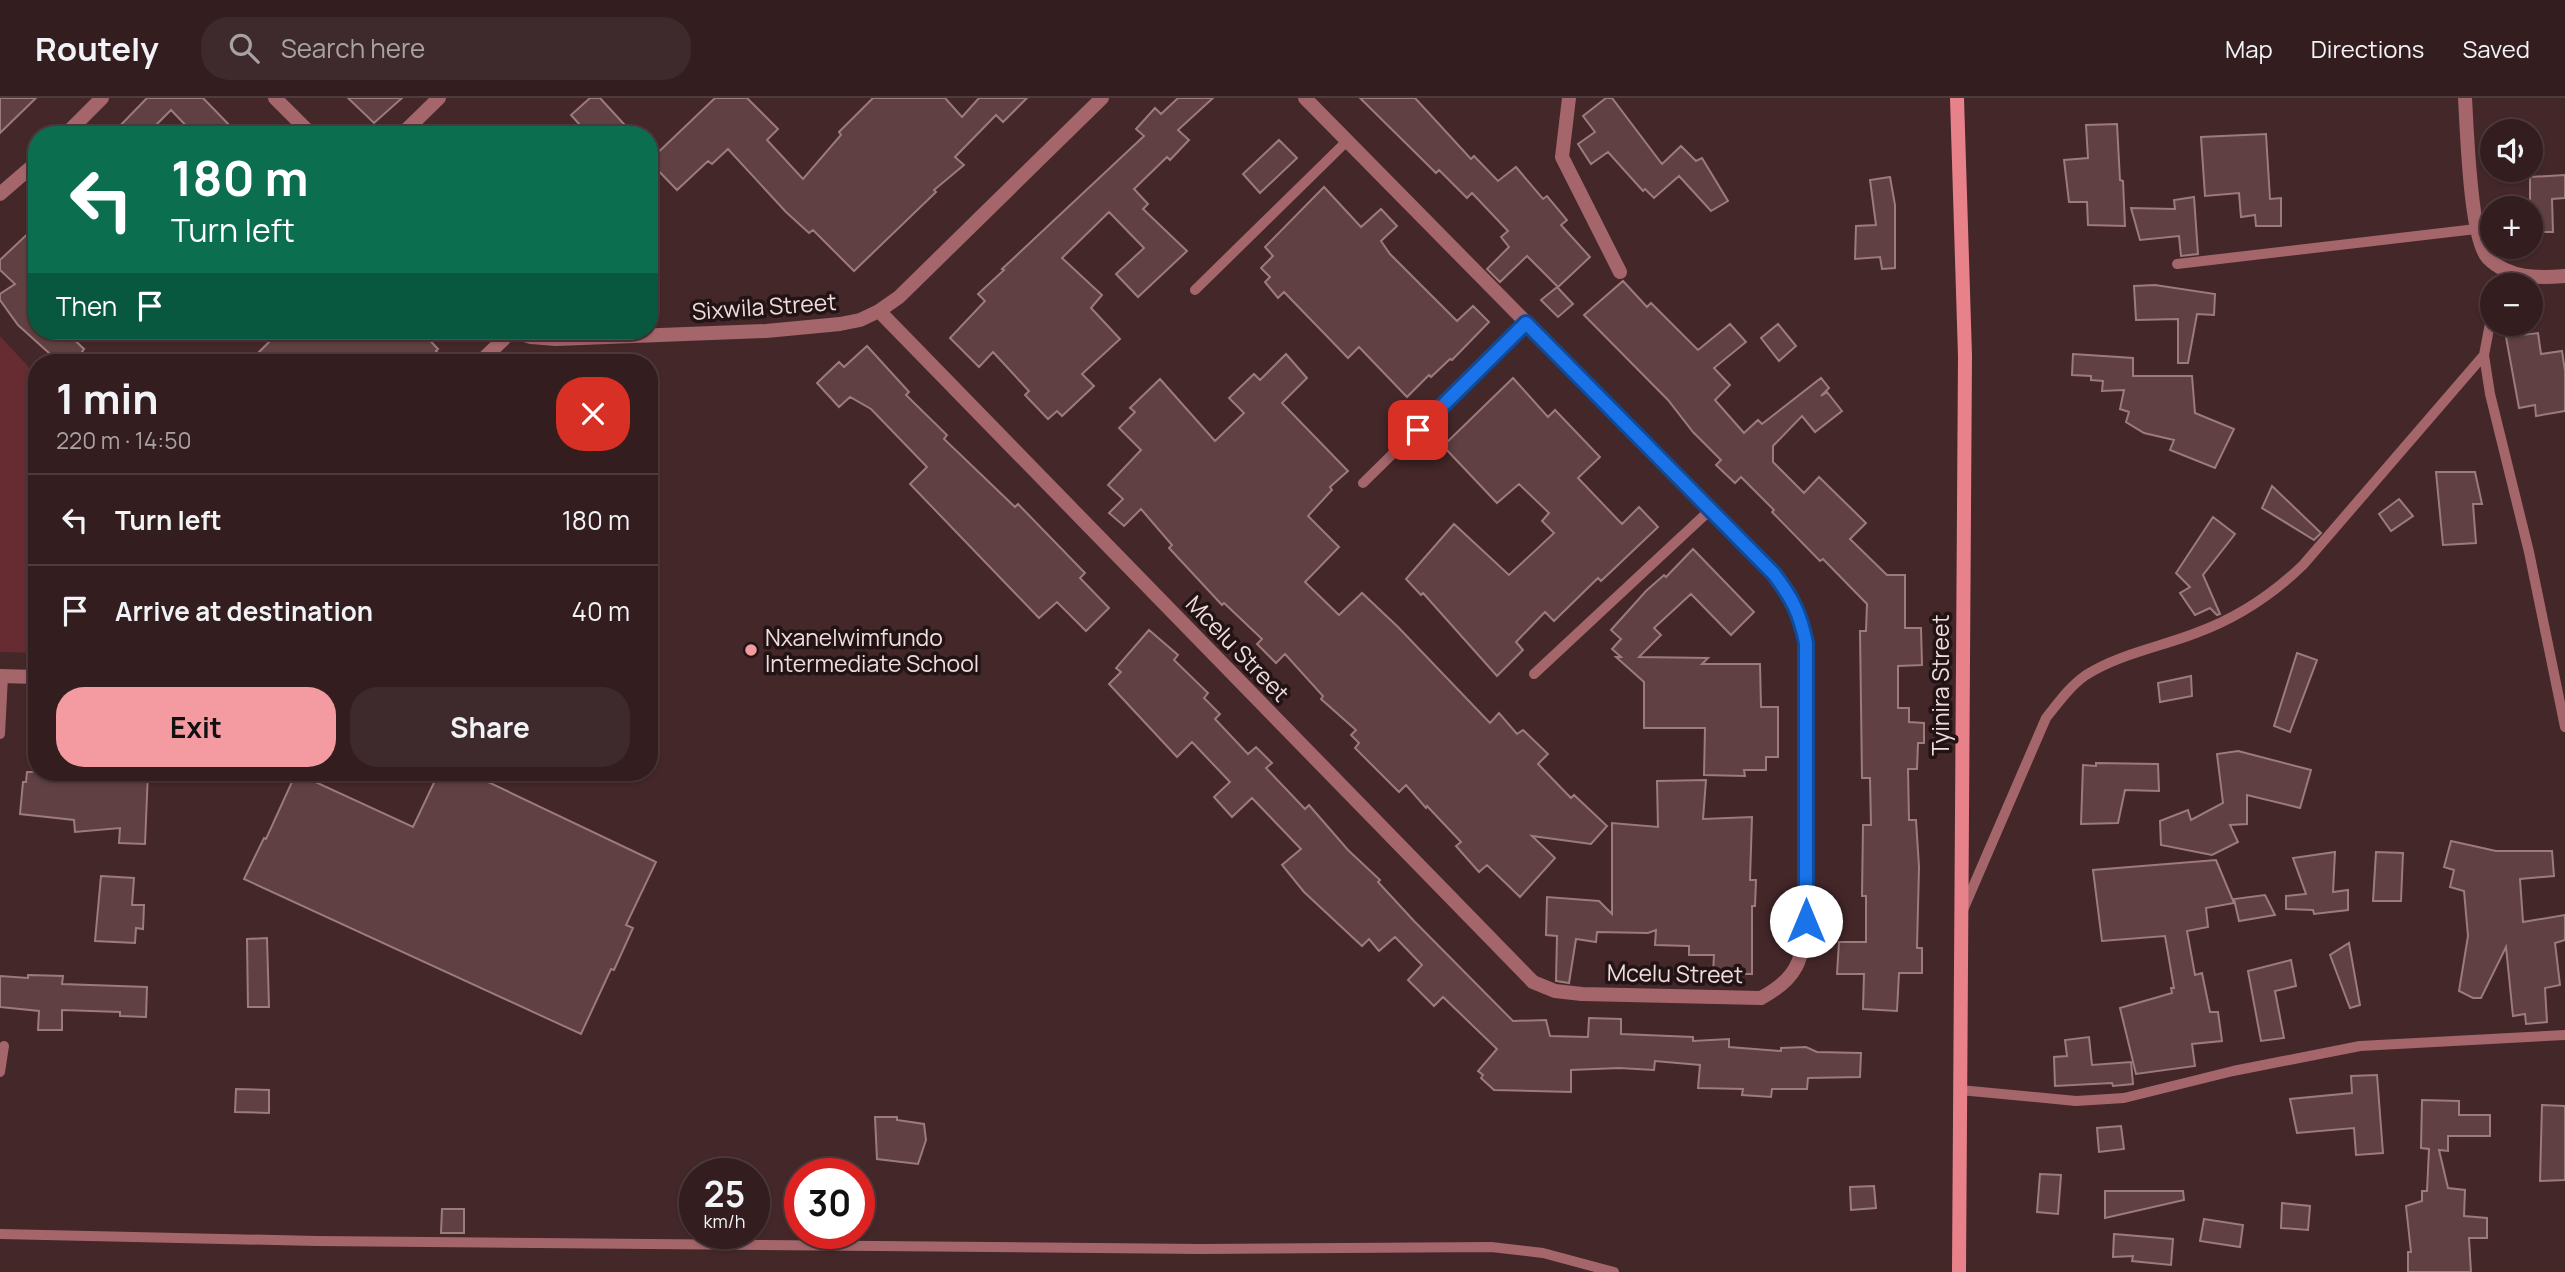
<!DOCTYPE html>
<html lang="en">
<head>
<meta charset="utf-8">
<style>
  :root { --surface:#331d1f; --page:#3e2a2c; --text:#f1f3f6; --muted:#a9a2a4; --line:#4e3b3d; --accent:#f49aa1 }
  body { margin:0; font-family:Manrope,sans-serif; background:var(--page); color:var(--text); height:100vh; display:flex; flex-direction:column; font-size:26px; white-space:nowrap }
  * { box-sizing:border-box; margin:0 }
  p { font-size:23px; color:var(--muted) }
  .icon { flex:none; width:38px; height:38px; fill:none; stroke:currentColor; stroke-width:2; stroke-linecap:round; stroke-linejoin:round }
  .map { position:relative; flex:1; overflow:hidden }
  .details { position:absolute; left:28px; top:256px; width:630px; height:427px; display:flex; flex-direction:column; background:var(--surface); border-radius:28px; box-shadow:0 2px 5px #0004,0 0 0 2px var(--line) }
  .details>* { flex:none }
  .guide { position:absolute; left:28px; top:28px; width:630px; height:214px; border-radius:28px; box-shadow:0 2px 5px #0004,0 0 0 2px var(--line); background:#0b6e4f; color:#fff; overflow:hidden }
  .buttons { position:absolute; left:2480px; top:21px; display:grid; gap:14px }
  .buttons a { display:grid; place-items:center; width:63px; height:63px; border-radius:50%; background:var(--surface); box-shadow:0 2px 5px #0004,0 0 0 2px var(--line); font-size:35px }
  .speed { position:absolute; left:679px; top:1060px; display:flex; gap:14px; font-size:35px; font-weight:700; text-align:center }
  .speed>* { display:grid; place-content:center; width:91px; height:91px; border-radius:50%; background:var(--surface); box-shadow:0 2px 5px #0004,0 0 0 2px var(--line); line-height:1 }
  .speed small { font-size:18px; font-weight:400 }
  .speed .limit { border:10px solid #d22; background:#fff; color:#111 }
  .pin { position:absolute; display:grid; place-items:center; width:60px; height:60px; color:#fff; margin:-30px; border-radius:14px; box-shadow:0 4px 10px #0006 }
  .me { position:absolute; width:77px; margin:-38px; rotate:0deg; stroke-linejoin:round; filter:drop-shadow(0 0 5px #0008) }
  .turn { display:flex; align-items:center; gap:24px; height:147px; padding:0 28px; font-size:32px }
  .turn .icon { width:91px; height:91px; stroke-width:2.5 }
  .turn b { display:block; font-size:49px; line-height:60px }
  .then { display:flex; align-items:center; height:66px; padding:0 28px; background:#0003; gap:14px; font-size:26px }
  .round { display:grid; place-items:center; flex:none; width:74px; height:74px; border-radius:28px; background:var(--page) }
  .summary { display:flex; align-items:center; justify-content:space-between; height:119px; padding:0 28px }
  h1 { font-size:42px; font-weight:700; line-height:52px }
  .button { display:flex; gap:14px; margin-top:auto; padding:14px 28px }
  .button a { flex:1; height:80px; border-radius:28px; background:var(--accent); color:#111; font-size:28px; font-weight:700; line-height:80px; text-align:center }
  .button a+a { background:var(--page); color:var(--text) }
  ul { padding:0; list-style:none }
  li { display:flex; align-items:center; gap:21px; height:91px; padding:0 28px; border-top:2px solid var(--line) }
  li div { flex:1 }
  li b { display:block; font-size:26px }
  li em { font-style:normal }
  header { display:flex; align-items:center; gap:42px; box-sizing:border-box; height:98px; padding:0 35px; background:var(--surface); border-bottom:2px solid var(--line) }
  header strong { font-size:33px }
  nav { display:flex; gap:38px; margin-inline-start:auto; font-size:24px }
  .search { width:490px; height:63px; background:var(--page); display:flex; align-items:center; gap:18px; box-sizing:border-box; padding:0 24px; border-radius:28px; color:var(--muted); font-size:26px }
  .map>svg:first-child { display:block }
</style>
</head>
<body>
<header>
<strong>Routely</strong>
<div class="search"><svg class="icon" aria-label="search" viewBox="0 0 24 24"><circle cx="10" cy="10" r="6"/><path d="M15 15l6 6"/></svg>Search here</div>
<nav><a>Map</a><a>Directions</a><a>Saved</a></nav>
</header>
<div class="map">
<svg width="2565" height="1174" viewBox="0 0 2565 1174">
  <rect width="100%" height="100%" fill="#442729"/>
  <path fill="#672b32" d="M 0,238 L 37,278 L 37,555 L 0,554 Z"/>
  <path fill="#604042" stroke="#9d7a7c" stroke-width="2" d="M 0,0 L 36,0 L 0,35 Z
    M 147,0 L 203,0 L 239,37 L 195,37 L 171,12 L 146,37 L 111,37 Z
    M 348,0 L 402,0 L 374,25 Z
    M 590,0 L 600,0 L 634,37 L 589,37 L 571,17 Z
    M 715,0 L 747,0 L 778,31 L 767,42 L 803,81 L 841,37 L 839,34 L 873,0 L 945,0 L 962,19 L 979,0 L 1027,0 L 1003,24 L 996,17 L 955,59 L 964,67 L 934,92 L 936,94 L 854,173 L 813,132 L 809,135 L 786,114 L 728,51 L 712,66 L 708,63 L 677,92 L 649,63 Z
    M 1178,0 L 1213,0 L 1178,32 L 1189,42 L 1170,62 L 1167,59 L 1134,91 L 1148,106 L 1143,111 L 1187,153 L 1138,199 L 1116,176 L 1144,150 L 1109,114 L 1062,160 L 1102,197 L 1091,210 L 1120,241 L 1082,276 L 1094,288 L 1062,318 L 1057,313 L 1048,321 L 1025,297 L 1029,293 L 993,254 L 979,269 L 950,240 L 985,203 L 978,196 L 1004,172 L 1002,171 L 1144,38 L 1136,31 L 1155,10 L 1161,16 Z
    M 1360,0 L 1415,0 L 1471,61 L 1474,58 L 1498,83 L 1516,69 L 1543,101 L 1547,98 L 1567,122 L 1561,127 L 1590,159 L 1558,189 L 1527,158 L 1500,184 L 1487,171 L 1509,149 L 1501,139 L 1508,133 L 1472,95 L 1467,100 L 1439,72 L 1436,75 Z
    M 1606,0 L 1612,0 L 1662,66 L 1681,48 L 1696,63 L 1702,60 L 1728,103 L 1711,113 L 1679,78 L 1654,100 L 1645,91 L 1643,93 L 1608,54 L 1591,66 L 1578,46 L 1595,34 L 1583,18 Z
    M 2117,26 L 2120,82 L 2123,83 L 2125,128 L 2088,127 L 2087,104 L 2069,104 L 2064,62 L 2088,60 L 2086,27 Z
    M 2266,36 L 2270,101 L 2281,100 L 2281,128 L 2256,128 L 2255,117 L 2241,119 L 2239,95 L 2205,98 L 2201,39 Z
    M 1279,42 L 1297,60 L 1260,95 L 1243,76 Z
    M 2565,77 L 2565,100 L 2552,101 L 2553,134 L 2530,134 L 2530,79 Z
    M 1890,79 L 1895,107 L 1895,170 L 1882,171 L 1880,159 L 1855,161 L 1856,128 L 1876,127 L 1870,82 Z
    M 1324,89 L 1361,129 L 1381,111 L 1397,128 L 1381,143 L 1390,156 L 1457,223 L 1473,208 L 1489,224 L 1452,262 L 1450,261 L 1431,279 L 1429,277 L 1407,299 L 1359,249 L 1348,260 L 1284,194 L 1278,200 L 1265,184 L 1270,179 L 1261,170 L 1273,158 L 1265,149 Z
    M 2194,99 L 2198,156 L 2181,158 L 2179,138 L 2140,142 L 2131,110 L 2175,111 L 2174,102 Z
    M 37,127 L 37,233 L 65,233 L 84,251 L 82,254 L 93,264 L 59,264 L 18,227 L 0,202 L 0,196 L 15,186 L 0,172 L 0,162 Z
    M 1623,183 L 1647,209 L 1651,205 L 1698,252 L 1730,226 L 1746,244 L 1714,270 L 1730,287 L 1715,302 L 1744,335 L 1758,322 L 1762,326 L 1821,280 L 1829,290 L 1821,298 L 1827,294 L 1842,313 L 1815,334 L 1802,318 L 1773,348 L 1773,364 L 1804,395 L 1819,379 L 1866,425 L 1850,441 L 1887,477 L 1905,477 L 1905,530 L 1921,530 L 1922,567 L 1898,568 L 1898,610 L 1909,610 L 1909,624 L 1924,625 L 1924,645 L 1918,645 L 1917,671 L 1908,671 L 1909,722 L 1916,722 L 1919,769 L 1917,850 L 1922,850 L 1922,875 L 1899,875 L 1897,913 L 1863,911 L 1864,876 L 1837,876 L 1839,844 L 1866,844 L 1866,798 L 1862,798 L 1863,727 L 1871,727 L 1870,680 L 1862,680 L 1860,533 L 1866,533 L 1867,506 L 1823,461 L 1820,463 L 1772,414 L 1774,412 L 1741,379 L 1735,385 L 1716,367 L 1721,362 L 1693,334 L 1668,302 L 1584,217 Z
    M 2155,187 L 2215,196 L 2214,217 L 2197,216 L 2188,265 L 2178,265 L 2178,221 L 2136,222 L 2134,188 Z
    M 1557,189 L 1573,206 L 1558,219 L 1541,202 Z
    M 1778,226 L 1796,248 L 1779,263 L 1761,240 Z
    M 280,233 L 421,233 L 438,251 L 436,253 L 446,264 L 249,264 Z
    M 2538,235 L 2541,256 L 2562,253 L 2565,273 L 2565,313 L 2536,318 L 2535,307 L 2519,310 L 2506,239 Z
    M 867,248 L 909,294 L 906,297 L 947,337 L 944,341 L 1015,409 L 1018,406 L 1085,475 L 1080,480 L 1109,510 L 1086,533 L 1057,504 L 1039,520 L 910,386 L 927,369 L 871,311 L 850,299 L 839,309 L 817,285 L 839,264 L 844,269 Z
    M 1286,256 L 1307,280 L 1282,305 L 1348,373 L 1330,389 L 1332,392 L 1308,418 L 1339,449 L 1305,484 L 1339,517 L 1362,495 L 1398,529 L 1490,625 L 1499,615 L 1517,636 L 1523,632 L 1548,656 L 1538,666 L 1571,700 L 1574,697 L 1607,728 L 1591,746 L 1532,738 L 1555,760 L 1520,799 L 1487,767 L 1479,774 L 1456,748 L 1461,744 L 1427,708 L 1426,710 L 1406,687 L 1399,694 L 1355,650 L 1359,645 L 1351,637 L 1356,632 L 1321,601 L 1323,598 L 1285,556 L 1276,565 L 1257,546 L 1262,541 L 1224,505 L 1222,507 L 1169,450 L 1172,447 L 1141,411 L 1124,428 L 1109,415 L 1123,401 L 1108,387 L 1141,352 L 1119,330 L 1135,314 L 1130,310 L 1160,281 L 1215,343 L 1244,315 L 1229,300 L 1254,276 L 1260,282 Z
    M 2073,256 L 2133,260 L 2133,278 L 2192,278 L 2195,315 L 2234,331 L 2215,370 L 2170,352 L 2174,342 L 2144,335 L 2126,324 L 2129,314 L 2120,311 L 2124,292 L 2102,293 L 2103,283 L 2091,282 L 2091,278 L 2072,277 Z
    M 1513,280 L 1548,319 L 1555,312 L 1600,359 L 1578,380 L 1622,426 L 1639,409 L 1658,429 L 1601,483 L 1598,480 L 1554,523 L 1545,514 L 1516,544 L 1523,552 L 1497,578 L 1423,495 L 1421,497 L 1406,481 L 1454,426 L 1509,477 L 1554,435 L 1542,423 L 1549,415 L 1519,386 L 1497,405 L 1443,348 Z
    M 2436,374 L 2475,374 L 2482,406 L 2473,406 L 2476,445 L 2443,447 Z
    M 2272,388 L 2321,435 L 2314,442 L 2262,410 Z
    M 2399,401 L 2413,418 L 2391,433 L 2379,416 Z
    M 2213,419 L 2235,436 L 2203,477 L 2220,516 L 2217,517 L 2210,510 L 2195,517 L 2180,495 L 2190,489 L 2176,475 Z
    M 1693,451 L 1754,514 L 1731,537 L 1691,496 L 1654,530 L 1661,537 L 1639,559 L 1708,560 L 1702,566 L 1760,566 L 1761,609 L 1778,609 L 1778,659 L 1766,659 L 1766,672 L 1744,672 L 1745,678 L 1704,677 L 1705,630 L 1644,630 L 1644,584 L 1616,559 L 1621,559 L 1612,551 L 1621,541 L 1611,532 L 1646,493 L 1664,477 L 1666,479 Z
    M 1149,532 L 1178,557 L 1174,562 L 1208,595 L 1204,600 L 1220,616 L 1215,621 L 1248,656 L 1256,649 L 1272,665 L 1266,670 L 1305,711 L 1309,707 L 1348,752 L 1380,782 L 1378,784 L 1414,823 L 1513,923 L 1546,922 L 1550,938 L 1588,939 L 1589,920 L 1621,921 L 1621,936 L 1693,939 L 1693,943 L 1729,941 L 1729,949 L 1781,953 L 1781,950 L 1806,949 L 1817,954 L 1861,955 L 1860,979 L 1808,980 L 1807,991 L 1772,991 L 1771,999 L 1742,997 L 1743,991 L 1698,990 L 1700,967 L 1655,963 L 1654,972 L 1619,970 L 1571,972 L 1571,994 L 1494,992 L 1481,980 L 1483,977 L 1478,973 L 1497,951 L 1443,899 L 1434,908 L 1408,882 L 1422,867 L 1395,839 L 1379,853 L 1369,841 L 1362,848 L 1304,794 L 1282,767 L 1301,751 L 1252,700 L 1232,719 L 1214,699 L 1230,684 L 1192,644 L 1177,659 L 1109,586 L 1121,574 L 1116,570 Z
    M 2297,555 L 2317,562 L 2290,634 L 2274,628 Z
    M 2191,578 L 2192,598 L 2160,604 L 2158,585 Z
    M 2238,653 L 2311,672 L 2300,710 L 2247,697 L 2247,726 L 2230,727 L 2238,744 L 2212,757 L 2161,747 L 2160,723 L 2188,712 L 2191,722 L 2223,705 L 2217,656 Z
    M 2096,665 L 2158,666 L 2159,693 L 2125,692 L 2118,725 L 2081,726 L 2083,667 L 2096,668 Z
    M 27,674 L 148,674 L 145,746 L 119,745 L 120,730 L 75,734 L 74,722 L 20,716 L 23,684 L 26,684 Z
    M 439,674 L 467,674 L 656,764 L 626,827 L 633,830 L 614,872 L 611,871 L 581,936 L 244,781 L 264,740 L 266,741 L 296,675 L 413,729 Z
    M 1706,682 L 1703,721 L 1752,719 L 1750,782 L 1756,782 L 1755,808 L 1752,808 L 1752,876 L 1713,876 L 1714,857 L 1689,857 L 1689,848 L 1655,847 L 1656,832 L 1648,835 L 1597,834 L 1596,844 L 1576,841 L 1569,885 L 1556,883 L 1557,838 L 1546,837 L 1547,799 L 1599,803 L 1612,816 L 1612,725 L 1658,729 L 1657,683 Z
    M 2451,743 L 2496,753 L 2552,753 L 2554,778 L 2520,781 L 2523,824 L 2565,817 L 2565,842 L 2555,845 L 2560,887 L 2545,890 L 2547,924 L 2526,926 L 2525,916 L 2513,918 L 2506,849 L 2481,900 L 2473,900 L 2459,893 L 2468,838 L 2464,793 L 2450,789 L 2454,772 L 2444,769 Z
    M 2335,754 L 2333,794 L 2348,792 L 2348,812 L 2314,816 L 2313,812 L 2286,811 L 2286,798 L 2306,796 L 2293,760 Z
    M 2376,754 L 2403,755 L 2401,803 L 2373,803 Z
    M 2216,762 L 2234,805 L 2206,810 L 2208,829 L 2187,833 L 2195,877 L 2202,875 L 2210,914 L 2218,914 L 2222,943 L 2192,946 L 2195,968 L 2136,976 L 2120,910 L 2172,895 L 2171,890 L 2174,890 L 2165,838 L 2102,843 L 2093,772 Z
    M 101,778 L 134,780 L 132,807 L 144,807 L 143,831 L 136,830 L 135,845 L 95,843 Z
    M 2265,797 L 2275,817 L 2239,823 L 2234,801 Z
    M 267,840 L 269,909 L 248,909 L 247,841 Z
    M 2349,845 L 2360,907 L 2350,910 L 2330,857 Z
    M 2291,862 L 2296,888 L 2275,893 L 2284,940 L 2261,943 L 2248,873 Z
    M 28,877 L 63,878 L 62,886 L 147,889 L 146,919 L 120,918 L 120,914 L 62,912 L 62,932 L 38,932 L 39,913 L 0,909 L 0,878 L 28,880 Z
    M 2089,939 L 2092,967 L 2131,964 L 2133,986 L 2113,988 L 2112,985 L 2055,988 L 2054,959 L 2067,958 L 2065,942 Z
    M 2377,977 L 2383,1055 L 2356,1057 L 2354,1030 L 2297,1035 L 2290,1001 L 2352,995 L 2351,978 Z
    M 236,991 L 269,992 L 269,1015 L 235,1014 Z
    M 2422,1002 L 2459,1003 L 2459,1017 L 2490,1017 L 2490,1038 L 2448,1038 L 2448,1053 L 2439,1052 L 2448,1090 L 2465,1092 L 2464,1118 L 2487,1120 L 2487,1140 L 2469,1140 L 2471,1174 L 2408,1174 L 2408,1154 L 2411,1154 L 2406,1108 L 2422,1103 L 2422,1093 L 2427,1093 L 2429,1051 L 2421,1050 Z
    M 2542,1007 L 2565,1008 L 2565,1082 L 2540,1083 Z
    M 875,1019 L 897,1019 L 897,1022 L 924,1026 L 926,1042 L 918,1066 L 877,1061 Z
    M 2121,1028 L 2124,1051 L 2099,1054 L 2097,1030 Z
    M 2040,1076 L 2061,1077 L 2058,1116 L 2037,1114 Z
    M 1874,1088 L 1876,1110 L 1851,1112 L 1850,1089 Z
    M 2105,1093 L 2183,1093 L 2184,1102 L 2105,1120 Z
    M 2282,1105 L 2310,1108 L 2308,1132 L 2281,1130 Z
    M 442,1111 L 464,1111 L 464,1135 L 441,1135 Z
    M 2204,1121 L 2243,1127 L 2240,1149 L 2200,1143 Z
    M 2114,1136 L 2173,1141 L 2171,1167 L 2132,1163 L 2133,1158 L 2113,1159 Z"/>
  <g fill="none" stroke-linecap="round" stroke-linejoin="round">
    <path stroke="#a5666b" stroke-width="10" d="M 2177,166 L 2476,131
      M 2502,187 L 2507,173
      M 1195,192 L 1347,43
      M 2492,215 L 2484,257 L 2490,296 L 2529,454 L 2565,629
      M 1363,385 L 1526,225
      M 1534,576 L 1710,412
      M 0,636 L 3,578
      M 1963,812 L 2046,620 C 2058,605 2070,588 2086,577 C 2119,556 2160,549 2196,535 C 2237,520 2272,497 2303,467 L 2484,257
      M 0,974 L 4,948
      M 1960,992 L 2076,1003 L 2124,1000 L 2233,973 L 2360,948 L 2565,937
      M 0,1136 L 317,1143 L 1201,1151 L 1491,1149 L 1543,1155 L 1614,1174"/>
    <path stroke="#a5666b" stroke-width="14" d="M 275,0 L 312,37
      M 1569,0 L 1562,59 L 1620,174
      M 2465,0 C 2467,31 2470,142 2488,160 C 2509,181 2538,180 2565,178
      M 65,37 L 102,0
      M 401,37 L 439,0
      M 0,96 L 37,64
      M 879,213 L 1533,884 L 1555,893 L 1582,896 L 1761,900 C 1798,880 1802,863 1806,823 L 1806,545 C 1800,516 1792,500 1774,476 L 1305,0
      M 511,233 L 531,239 L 556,241 L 766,233 L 840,226 L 860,222 L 879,213 L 899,199 L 1102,0
      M 480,264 L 512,233
      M 0,578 L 37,579"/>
    <path stroke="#e7828b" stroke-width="14" d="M 1957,0 L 1965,258 L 1959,1174"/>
  </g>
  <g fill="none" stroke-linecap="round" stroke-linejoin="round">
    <g stroke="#114b97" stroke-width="18">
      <path id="route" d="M 1418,332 L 1526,225 L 1774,476 C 1792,500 1800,515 1806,545 L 1806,823"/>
    </g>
    <use href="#route" stroke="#1a73e8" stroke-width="12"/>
  </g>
  <circle fill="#f49aa1" stroke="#221415" stroke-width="2.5" cx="751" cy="552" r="7"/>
  <g text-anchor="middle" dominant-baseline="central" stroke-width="7" stroke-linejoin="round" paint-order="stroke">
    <g font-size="23" fill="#f0dcdd" stroke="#221415">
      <text transform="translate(764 208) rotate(-4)">Sixwila Street</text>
      <text transform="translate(1238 550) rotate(46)">Mcelu Street</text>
      <text transform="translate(1940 587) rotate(-90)">Tyinira Street</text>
      <text transform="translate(1675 875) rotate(1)">Mcelu Street</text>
    </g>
    <g font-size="23" fill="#f0dcdd" stroke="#221415" text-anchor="start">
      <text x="765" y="539">Nxanelwimfundo<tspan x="765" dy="26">Intermediate School</tspan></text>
    </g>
  </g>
</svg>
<div class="buttons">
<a><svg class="icon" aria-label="sound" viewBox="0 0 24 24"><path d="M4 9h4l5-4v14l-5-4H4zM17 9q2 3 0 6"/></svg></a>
<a>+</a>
<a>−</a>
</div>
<div class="speed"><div>25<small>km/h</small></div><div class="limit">30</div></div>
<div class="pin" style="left:1418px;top:332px;background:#d93025"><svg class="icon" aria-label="arrive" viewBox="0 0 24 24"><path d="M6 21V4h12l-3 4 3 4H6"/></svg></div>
<svg class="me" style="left:1806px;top:823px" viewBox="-20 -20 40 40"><circle r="19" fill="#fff"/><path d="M0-13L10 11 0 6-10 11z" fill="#1a73e8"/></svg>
<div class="guide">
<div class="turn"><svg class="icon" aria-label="left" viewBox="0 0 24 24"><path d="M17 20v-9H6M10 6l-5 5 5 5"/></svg><div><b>180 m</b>Turn left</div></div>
<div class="then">Then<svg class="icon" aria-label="arrive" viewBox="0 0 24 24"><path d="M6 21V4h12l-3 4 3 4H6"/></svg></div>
</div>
<section class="details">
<div class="summary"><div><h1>1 min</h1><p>220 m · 14:50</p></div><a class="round" style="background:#d93025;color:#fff"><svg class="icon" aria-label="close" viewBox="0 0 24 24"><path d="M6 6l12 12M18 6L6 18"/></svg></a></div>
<ul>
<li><svg class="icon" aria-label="left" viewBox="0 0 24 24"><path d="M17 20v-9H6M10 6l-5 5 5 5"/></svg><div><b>Turn left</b></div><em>180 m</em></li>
<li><svg class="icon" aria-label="arrive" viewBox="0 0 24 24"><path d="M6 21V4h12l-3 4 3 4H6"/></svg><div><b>Arrive at destination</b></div><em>40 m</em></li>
</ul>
<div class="button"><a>Exit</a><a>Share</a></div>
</section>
</div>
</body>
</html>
